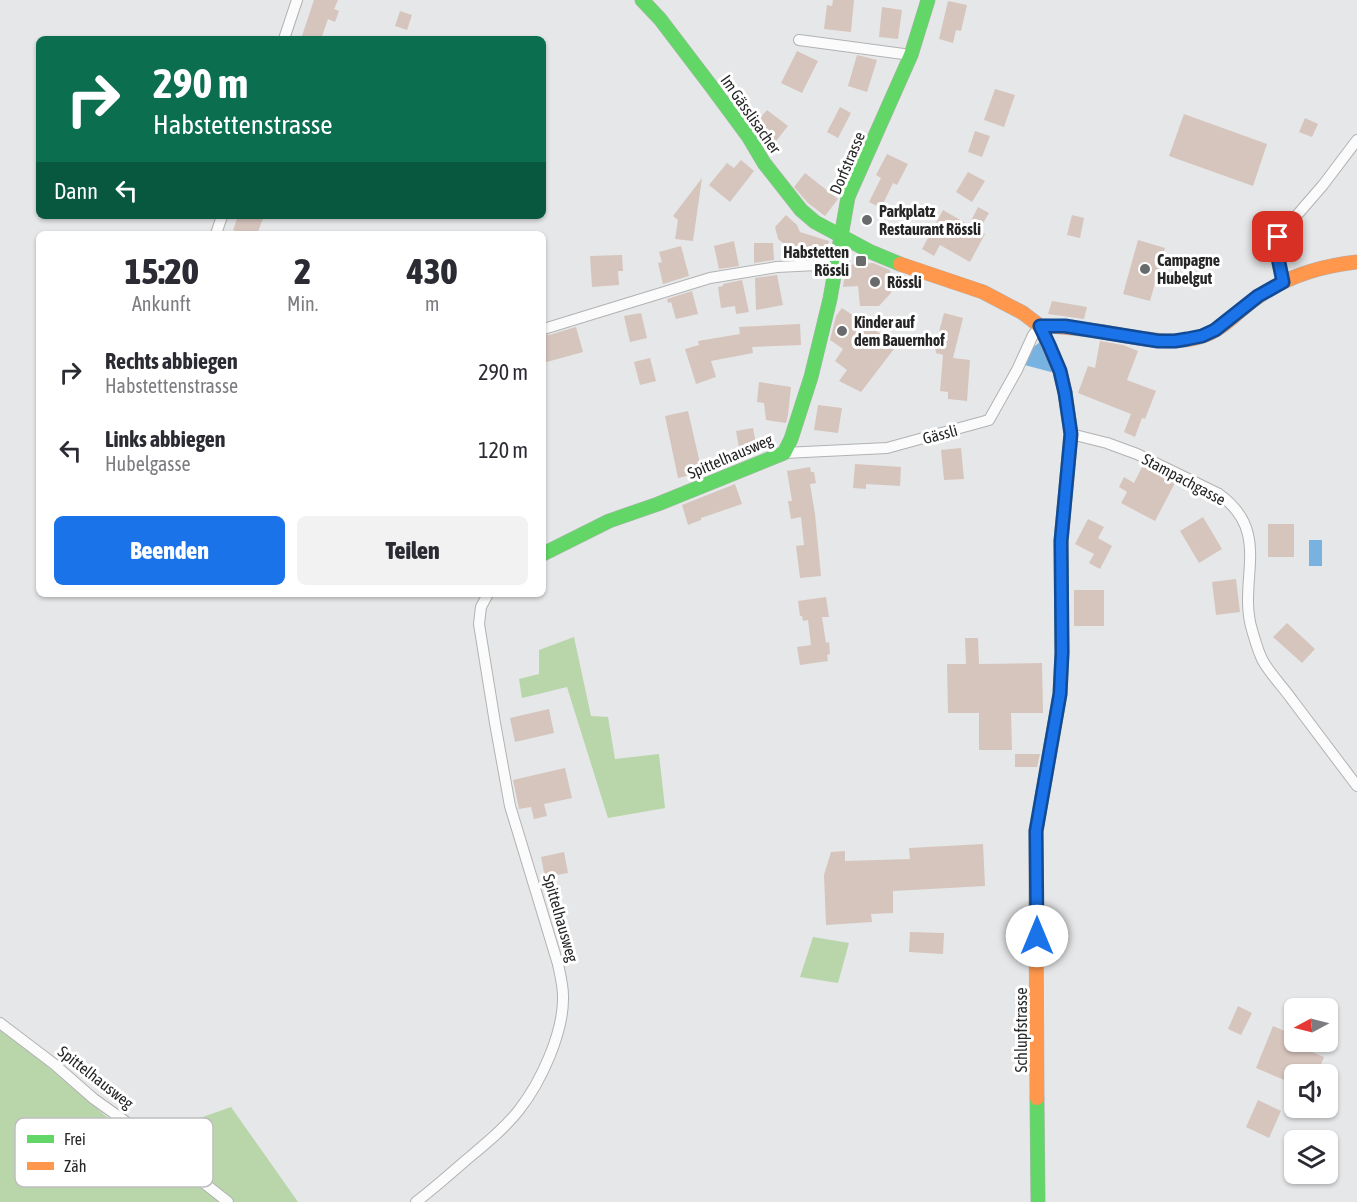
<!DOCTYPE html>
<html lang="de">
<head>
<meta charset="utf-8">
<style>
  :root { --surface:#fff; --page:#f2f2f3; --text:#2b2b33; --muted:#7c7c81; --accent:#1a73e8 }
  body { margin:0; font-family:"Asap Condensed",sans-serif; background:var(--page); color:var(--text); height:100vh; display:flex; flex-direction:column; font-size:22px; white-space:nowrap }
  * { box-sizing:border-box; margin:0 }
  p { font-size:20px; color:var(--muted) }
  .icon { flex:none; width:33px; height:33px; fill:none; stroke:currentColor; stroke-width:2; stroke-linecap:round; stroke-linejoin:round }
  .map { position:relative; flex:1; overflow:hidden }
  .side { position:absolute; left:36px; top:231px; width:510px; height:366px; display:flex; flex-direction:column; background:var(--surface); border-radius:9px; box-shadow:0 2px 4px #0004 }
  .side>* { flex:none }
  .hud { position:absolute; left:36px; top:36px; width:510px; height:183px; border-radius:9px; box-shadow:0 2px 4px #0004; background:#0b6e4f; color:#fff; overflow:hidden }
  .needle { width:39px; rotate:263deg }
  .controls { position:absolute; left:1284px; top:998px; display:grid; gap:12px }
  .controls a { display:grid; place-items:center; width:54px; height:54px; border-radius:9px; background:var(--surface); box-shadow:0 2px 4px #0004; font-size:30px }
  .pin { position:absolute; display:grid; place-items:center; width:51px; height:51px; color:#fff; margin:-26px; border-radius:12px; box-shadow:0 3px 9px #0006 }
  .me { position:absolute; width:66px; margin:-33px; rotate:0deg; stroke-linejoin:round; filter:drop-shadow(0 0 4px #0008) }
  .turn { display:flex; align-items:center; gap:21px; height:126px; padding:0 18px; font-size:27px }
  .turn .icon { width:78px; height:78px; stroke-width:2.5 }
  .turn b { display:block; font-size:42px; line-height:51px }
  .then { display:flex; align-items:center; height:57px; padding:0 18px; background:#0003; gap:12px; font-size:22px }
  .eta { display:flex; justify-content:space-evenly; align-items:center; height:102px; text-align:center }
  .eta b { font-size:36px; font-weight:800; line-height:42px }
  .cta { display:flex; gap:12px; margin-top:auto; padding:12px 18px }
  .cta a { flex:1; height:69px; border-radius:9px; background:var(--accent); color:#fff; font-size:24px; font-weight:800; line-height:69px; text-align:center }
  .cta a+a { background:var(--page); color:var(--text) }
  ul { padding:0; list-style:none }
  li { display:flex; align-items:center; gap:18px; height:78px; padding:0 18px }
  li div { flex:1 }
  li b { display:block; font-size:22px }
  li em { font-style:normal }
  .map>svg:first-child { display:block }
</style>
</head>
<body>
<div class="map">
<svg width="1357" height="1202" viewBox="0 0 1357 1202">
  <rect width="100%" height="100%" fill="#e6e7e8"/>
  <path fill="#b9d5aa" d="M 574,637 L 591,716 L 608,717 L 615,759 L 659,754 L 665,808 L 608,818 L 567,687 L 522,698 L 519,679 L 539,674 L 539,650 Z
    M 813,937 L 849,943 L 838,983 L 800,977 Z
    M 0,1030 L 39,1059 L 135,1141 L 231,1107 L 298,1202 L 0,1202 Z"/>
  <path fill="#77b2e0" d="M 1040,342 L 1053,370 L 1051,372 L 1021,364 L 1027,352 Z
    M 1309,540 L 1322,540 L 1322,566 L 1309,566 Z"/>
  <path fill="#d6c5bd" d="M 314,0 L 338,0 L 334,9 L 339,11 L 335,22 L 328,19 L 321,39 L 301,39 Z
    M 833,0 L 854,0 L 851,32 L 824,29 L 827,5 L 832,6 Z
    M 948,1 L 967,5 L 961,31 L 956,30 L 953,43 L 939,39 Z
    M 882,7 L 902,10 L 898,39 L 879,37 Z
    M 400,11 L 412,15 L 407,30 L 395,26 Z
    M 797,51 L 818,61 L 802,93 L 781,83 Z
    M 857,55 L 877,60 L 867,92 L 848,86 Z
    M 995,89 L 1015,95 L 1004,127 L 984,120 Z
    M 840,107 L 851,113 L 838,138 L 827,132 Z
    M 767,110 L 788,126 L 776,141 L 755,124 Z
    M 1184,114 L 1267,144 L 1253,186 L 1169,156 Z
    M 1305,118 L 1318,124 L 1312,137 L 1299,132 Z
    M 975,131 L 990,136 L 982,157 L 968,152 Z
    M 887,154 L 908,164 L 897,185 L 893,183 L 881,208 L 869,202 L 881,178 L 876,175 Z
    M 741,160 L 754,171 L 730,202 L 709,185 L 727,163 L 734,168 Z
    M 968,172 L 985,181 L 972,202 L 956,192 Z
    M 805,173 L 838,199 L 825,216 L 808,203 L 794,187 Z
    M 702,178 L 693,241 L 675,239 L 678,220 L 673,216 Z
    M 978,207 L 989,213 L 979,230 L 985,234 L 970,262 L 940,245 L 934,256 L 922,249 L 943,210 L 969,225 Z
    M 786,215 L 797,225 L 800,232 L 829,241 L 825,257 L 798,249 L 797,254 L 778,239 L 775,227 Z
    M 1072,215 L 1084,218 L 1080,238 L 1067,235 Z
    M 238,216 L 264,216 L 257,234 L 243,234 L 233,230 Z
    M 1138,240 L 1165,248 L 1150,301 L 1123,294 Z
    M 734,241 L 739,266 L 719,269 L 714,246 Z
    M 754,243 L 773,243 L 774,260 L 754,263 Z
    M 681,246 L 689,276 L 663,284 L 658,263 L 662,262 L 659,252 Z
    M 622,255 L 623,271 L 618,271 L 619,285 L 592,287 L 590,256 Z
    M 873,263 L 890,270 L 891,293 L 879,306 L 860,306 L 858,286 L 843,287 L 846,265 Z
    M 777,275 L 783,305 L 756,310 L 755,278 Z
    M 742,280 L 749,312 L 736,314 L 735,306 L 721,308 L 718,287 L 723,286 L 723,284 Z
    M 692,291 L 698,314 L 676,319 L 671,302 L 668,303 L 667,299 Z
    M 1052,301 L 1087,307 L 1084,319 L 1048,314 Z
    M 842,308 L 897,345 L 861,392 L 839,381 L 847,370 L 835,361 L 843,349 L 830,340 L 836,316 Z
    M 641,313 L 647,338 L 630,342 L 624,316 Z
    M 944,313 L 963,318 L 953,358 L 970,360 L 967,401 L 948,399 L 948,392 L 940,391 L 943,355 L 936,353 L 935,347 Z
    M 800,324 L 801,345 L 752,347 L 753,353 L 711,361 L 716,377 L 696,384 L 685,349 L 699,345 L 698,341 L 740,334 L 739,327 Z
    M 576,327 L 583,352 L 543,363 L 543,334 L 549,335 Z
    M 1100,341 L 1123,345 L 1138,351 L 1127,380 L 1156,391 L 1145,419 L 1142,418 L 1135,437 L 1124,432 L 1131,414 L 1078,393 L 1088,366 L 1095,368 Z
    M 650,358 L 656,381 L 640,385 L 634,362 Z
    M 759,382 L 791,387 L 788,415 L 786,423 L 766,420 L 764,403 L 757,402 Z
    M 818,405 L 842,408 L 838,433 L 814,430 Z
    M 688,411 L 702,472 L 678,478 L 665,416 Z
    M 753,428 L 757,450 L 740,453 L 736,431 Z
    M 961,448 L 964,479 L 944,480 L 941,450 Z
    M 855,464 L 901,467 L 900,486 L 866,484 L 866,489 L 853,488 Z
    M 1143,465 L 1176,481 L 1155,521 L 1121,503 L 1127,492 L 1119,487 L 1124,477 L 1134,483 Z
    M 810,467 L 811,472 L 814,472 L 816,483 L 810,484 L 815,514 L 821,576 L 800,578 L 796,546 L 804,545 L 801,517 L 791,519 L 788,501 L 792,501 L 787,471 Z
    M 735,484 L 742,504 L 701,518 L 701,520 L 688,525 L 682,505 Z
    M 1203,517 L 1222,549 L 1199,563 L 1180,531 Z
    M 1088,519 L 1104,527 L 1098,538 L 1112,546 L 1100,569 L 1089,563 L 1094,554 L 1075,544 Z
    M 1268,524 L 1294,524 L 1294,557 L 1268,557 Z
    M 1236,579 L 1240,612 L 1216,615 L 1212,582 Z
    M 1074,590 L 1104,590 L 1104,626 L 1074,626 Z
    M 826,597 L 829,617 L 822,617 L 826,643 L 829,642 L 830,654 L 827,655 L 828,661 L 800,665 L 797,647 L 811,645 L 808,620 L 803,621 L 802,616 L 800,616 L 798,601 Z
    M 1287,623 L 1315,649 L 1302,663 L 1273,637 Z
    M 965,638 L 978,638 L 979,664 L 1042,663 L 1043,713 L 1011,713 L 1012,750 L 979,750 L 979,713 L 948,713 L 947,664 L 966,664 Z
    M 549,709 L 554,733 L 515,742 L 510,718 Z
    M 1015,754 L 1040,754 L 1037,767 L 1015,767 Z
    M 565,768 L 572,798 L 544,804 L 547,816 L 534,819 L 531,807 L 519,809 L 513,780 Z
    M 983,844 L 985,886 L 893,891 L 893,913 L 871,914 L 872,922 L 826,925 L 824,875 L 831,852 L 845,851 L 845,861 L 910,859 L 909,848 Z
    M 564,852 L 568,873 L 545,877 L 541,857 Z
    M 910,932 L 944,933 L 943,954 L 909,952 Z
    M 1238,1006 L 1252,1013 L 1241,1035 L 1228,1029 Z
    M 1273,1026 L 1294,1035 L 1294,1041 L 1302,1041 L 1300,1047 L 1324,1057 L 1317,1074 L 1294,1074 L 1294,1084 L 1256,1068 Z
    M 1258,1100 L 1281,1111 L 1269,1138 L 1246,1127 Z"/>
  <g fill="none" stroke-linecap="round" stroke-linejoin="round">
    <g stroke="#b1b2b3" stroke-width="12">
      <path id="street" d="M 284,39 L 297,0
        M 799,40 L 911,55
        M 216,234 L 222,216
        M 1283,282 L 1277,253 L 1278,237 L 1323,185 L 1357,140
        M 547,328 L 710,278 L 777,267 L 837,264
        M 1071,434 L 1107,443 L 1137,454 L 1219,494 C 1273,533 1237,580 1252,630 C 1255,640 1258,652 1263,661 C 1271,675 1284,688 1293,701 C 1315,730 1336,758 1357,786
        M 784,453 L 887,448 L 989,420 L 1017,370 L 1033,335 L 1040,326
        M 0,1023 L 54,1064 L 94,1099 L 129,1124 L 228,1202
        M 416,1202 C 433,1189 449,1175 465,1161 C 484,1145 504,1129 519,1110 C 541,1082 564,1032 563,996 C 563,985 560,974 558,964 L 510,806 L 495,723 L 479,624 L 481,607 L 488,594"/>
    </g>
    <g stroke="#b1b2b3" stroke-width="15">
      <path id="fast" d="M 642,0 L 660,19 L 711,86 L 748,136 L 764,163 L 801,210 L 815,222 L 871,252 L 900,264
        M 543,554 L 609,521 L 658,504 L 784,453 L 791,439 L 811,377 L 830,299 L 848,197 L 911,55 L 928,0
        M 1036,903 L 1036,831 L 1060,694 L 1062,653 L 1061,541 L 1071,434 L 1065,392
        M 1037,1098 L 1038,1202"/>
    </g>
    <g stroke="#b1b2b3" stroke-width="15">
      <path id="slow" d="M 900,264 L 983,292 L 1023,313 L 1040,326 L 1060,371 L 1065,392
        M 1040,326 C 1061,326 1083,329 1104,332 C 1135,337 1172,347 1203,336 C 1224,329 1238,311 1255,299 C 1285,277 1320,266 1357,262
        M 1036,903 L 1037,1098"/>
    </g>
    <use href="#street" stroke="#fbfbfc" stroke-width="10"/>
    <use href="#fast" stroke="#63d668" stroke-width="14"/>
    <use href="#slow" stroke="#ff974d" stroke-width="14"/>
  </g>
  <g fill="none" stroke-linecap="round" stroke-linejoin="round">
    <g stroke="#114b97" stroke-width="15">
      <path id="route" d="M 1037,936 L 1036,831 L 1060,694 L 1062,653 L 1061,541 L 1071,434 L 1065,393 L 1060,371 L 1049,345 L 1040,326 L 1065,326 L 1158,341 L 1175,341 L 1187,339 L 1202,336 L 1215,330 L 1258,296 L 1283,282 L 1277,253 L 1278,237"/>
    </g>
    <use href="#route" stroke="#1a73e8" stroke-width="10"/>
  </g>
  <g fill="#696a6b" stroke="#fff" stroke-width="2">
    <circle cx="867" cy="220" r="6"/>
    <rect x="855" y="255" width="12" height="12" rx="3"/>
    <circle cx="1145" cy="269" r="6"/>
    <circle cx="875" cy="282" r="6"/>
    <circle cx="842" cy="331" r="6"/>
  </g>
  <g text-anchor="middle" dominant-baseline="central" stroke-width="6" stroke-linejoin="round" paint-order="stroke">
    <g font-size="16" fill="#262627" stroke="#fff">
      <text transform="translate(751 114) rotate(55)">Im Gässlisacher</text>
      <text transform="translate(847 163) rotate(-67)">Dorfstrasse</text>
      <text transform="translate(940 434) rotate(-15)">Gässli</text>
      <text transform="translate(730 456) rotate(-23)">Spittelhausweg</text>
      <text transform="translate(1184 479) rotate(28)">Stampachgasse</text>
      <text transform="translate(561 918) rotate(74)">Spittelhausweg</text>
      <text transform="translate(1021 1030) rotate(-90)">Schlupfstrasse</text>
      <text transform="translate(96 1077) rotate(38)">Spittelhausweg</text>
    </g>
    <g font-size="16" font-weight="bold" fill="#262627" stroke="#fff" text-anchor="start">
      <text x="879" y="211">Parkplatz<tspan x="879" dy="18">Restaurant Rössli</tspan></text>
      <text x="849" y="252" text-anchor="end">Habstetten<tspan x="849" dy="18">Rössli</tspan></text>
      <text x="1157" y="260">Campagne<tspan x="1157" dy="18">Hubelgut</tspan></text>
      <text x="887" y="282">Rössli</text>
      <text x="854" y="322">Kinder auf<tspan x="854" dy="18">dem Bauernhof</tspan></text>
    </g>
  </g>
  <rect x="15" y="1118" width="198" height="69" rx="9" fill="#fff" stroke="#bebebe" stroke-width="1.5"/>
  <rect x="27" y="1135" width="27" height="8" fill="#63d668"/>
  <rect x="27" y="1162" width="27" height="8" fill="#ff974d"/>
  <g font-size="16" fill="#262627">
    <text x="64" y="1145">Frei</text>
    <text x="64" y="1172">Zäh</text>
  </g>
</svg>
<div class="controls">
<a><svg class="needle" viewBox="-14 -14 28 28"><path d="M0-13l5 13h-10z" fill="#e53935"/><path d="M0 13l5-13h-10z" fill="#7c7c81"/></svg></a>
<a><svg class="icon" aria-label="sound" viewBox="0 0 24 24"><path d="M4 9h4l5-4v14l-5-4H4zM17 9q2 3 0 6"/></svg></a>
<a><svg class="icon" aria-label="layers" viewBox="0 0 24 24"><path d="M12 4l9 5-9 5-9-5zM3 14l9 5 9-5"/></svg></a>
</div>
<div class="pin" style="left:1278px;top:237px;background:#d93025"><svg class="icon" aria-label="arrive" viewBox="0 0 24 24"><path d="M6 21V4h12l-3 4 3 4H6"/></svg></div>
<svg class="me" style="left:1037px;top:936px" viewBox="-20 -20 40 40"><circle r="19" fill="#fff"/><path d="M0-13L10 11 0 6-10 11z" fill="#1a73e8"/></svg>
<div class="hud">
<div class="turn"><svg class="icon" aria-label="right" viewBox="0 0 24 24"><path d="M7 20v-9h11M14 6l5 5-5 5"/></svg><div><b>290 m</b>Habstettenstrasse</div></div>
<div class="then">Dann<svg class="icon" aria-label="left" viewBox="0 0 24 24"><path d="M17 20v-9H6M10 6l-5 5 5 5"/></svg></div>
</div>
<section class="side">
<div class="eta">
<div><b>15:20</b><p>Ankunft</p></div>
<div><b>2</b><p>Min.</p></div>
<div><b>430</b><p>m</p></div>
</div>
<ul>
<li><svg class="icon" aria-label="right" viewBox="0 0 24 24"><path d="M7 20v-9h11M14 6l5 5-5 5"/></svg><div><b>Rechts abbiegen</b><p>Habstettenstrasse</p></div><em>290 m</em></li>
<li><svg class="icon" aria-label="left" viewBox="0 0 24 24"><path d="M17 20v-9H6M10 6l-5 5 5 5"/></svg><div><b>Links abbiegen</b><p>Hubelgasse</p></div><em>120 m</em></li>
</ul>
<div class="cta"><a>Beenden</a><a>Teilen</a></div>
</section>
</div>
</body>
</html>
